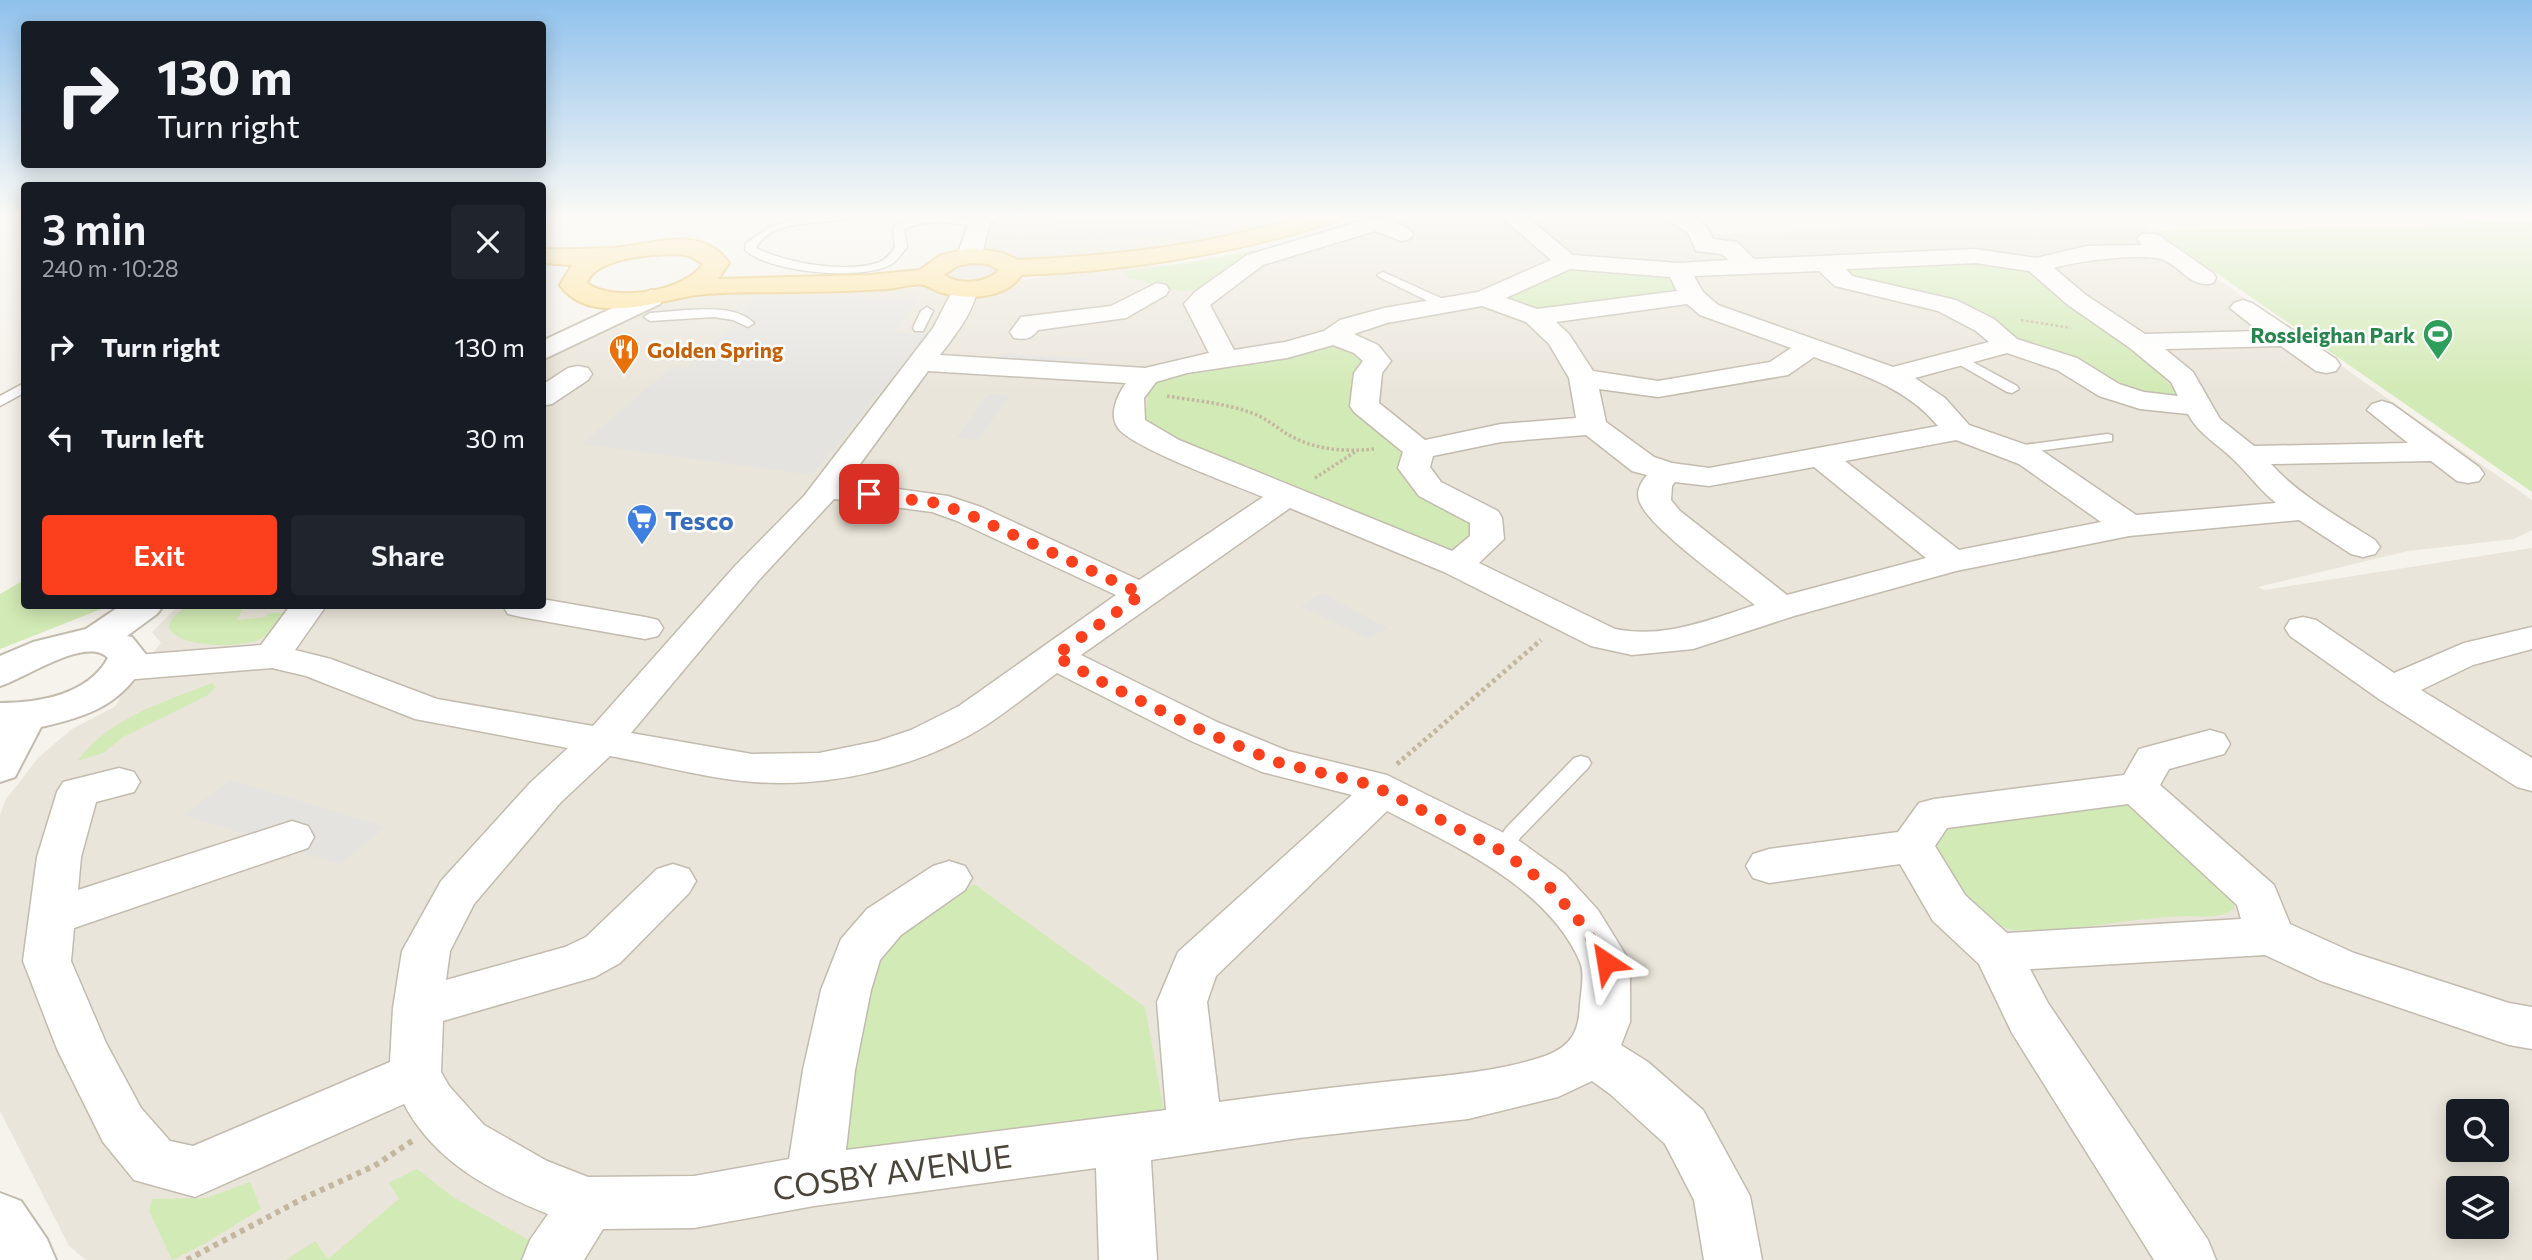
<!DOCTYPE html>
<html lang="en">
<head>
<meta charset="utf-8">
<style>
  :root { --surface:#171b24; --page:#20242c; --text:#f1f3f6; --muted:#9ea1a6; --accent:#fc3f1d }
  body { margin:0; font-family:Commissioner,sans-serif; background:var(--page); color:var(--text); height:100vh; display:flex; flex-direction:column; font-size:26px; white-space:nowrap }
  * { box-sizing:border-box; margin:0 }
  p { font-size:23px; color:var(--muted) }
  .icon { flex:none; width:38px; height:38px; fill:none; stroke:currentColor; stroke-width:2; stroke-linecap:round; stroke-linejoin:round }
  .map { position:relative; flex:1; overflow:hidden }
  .panel { position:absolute; left:21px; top:182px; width:525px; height:427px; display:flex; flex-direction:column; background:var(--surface); border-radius:7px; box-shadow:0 4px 18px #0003 }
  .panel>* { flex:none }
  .banner { position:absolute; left:21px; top:21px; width:525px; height:147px; border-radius:7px; box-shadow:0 4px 18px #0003; background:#171b24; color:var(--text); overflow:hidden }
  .buttons { position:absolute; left:2446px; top:1099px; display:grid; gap:14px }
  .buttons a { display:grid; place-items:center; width:63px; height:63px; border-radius:7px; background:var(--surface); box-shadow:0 4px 18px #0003; font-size:35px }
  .pin { position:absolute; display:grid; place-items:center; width:60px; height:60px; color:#fff; margin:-30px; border-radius:14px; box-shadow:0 4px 10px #0006 }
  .me { position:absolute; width:77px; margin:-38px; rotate:327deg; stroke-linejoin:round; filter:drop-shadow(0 0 5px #0008) }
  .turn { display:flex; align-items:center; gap:24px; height:147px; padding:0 21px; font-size:32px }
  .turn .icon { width:91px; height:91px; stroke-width:2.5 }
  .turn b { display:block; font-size:49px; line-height:60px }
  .round { display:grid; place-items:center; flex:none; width:74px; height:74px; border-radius:7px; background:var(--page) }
  .headline { display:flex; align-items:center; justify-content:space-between; height:119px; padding:0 21px }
  h1 { font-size:42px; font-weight:600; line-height:52px }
  .action { display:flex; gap:14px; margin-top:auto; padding:14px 21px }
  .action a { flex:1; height:80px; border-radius:7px; background:var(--accent); color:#fff; font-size:28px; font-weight:600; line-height:80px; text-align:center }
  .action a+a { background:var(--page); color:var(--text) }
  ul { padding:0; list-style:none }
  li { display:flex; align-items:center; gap:21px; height:91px; padding:0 21px }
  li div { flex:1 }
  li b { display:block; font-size:26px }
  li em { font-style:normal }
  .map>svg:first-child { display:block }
</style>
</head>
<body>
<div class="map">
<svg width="2532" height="1260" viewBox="0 0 2532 1260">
  <rect width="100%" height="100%" fill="#f6f3ec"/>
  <path fill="#eae5da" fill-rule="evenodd" d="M 967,215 L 1257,215 L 1265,231 L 1018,271 L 1023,281 L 1055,273 L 1174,264 L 1259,250 L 1375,215 L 1697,215 L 1712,235 L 1861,228 L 2141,225 L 2532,500 L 2532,530 L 2514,539 L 2408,551 L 2258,587 L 2264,590 L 2532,548 L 2532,1260 L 86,1260 L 69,1246 L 0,1111 L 0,815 L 6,799 L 39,757 L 72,729 L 116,706 L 125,687 L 161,643 L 152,632 L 178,606 L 542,606 L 542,365 L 550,356 L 641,312 L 700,292 L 890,290 L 942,285 L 956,266 L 963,223 ZM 2459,1111 L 2497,1111 L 2497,1150 L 2459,1150 ZM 2459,1188 L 2497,1188 L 2497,1227 L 2459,1227 Z"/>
  <path fill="#d2eab5" d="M 1378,215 L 1388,215 L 1232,264 C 1227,268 1227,273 1222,277 C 1206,291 1181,294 1160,287 C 1147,284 1144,278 1130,279 L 1125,271 C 1213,262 1295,244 1378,215 Z
    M 2457,220 L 2532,223 L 2532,492 L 2156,231 L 2471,226 Z
    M 1982,262 L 2024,270 L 2141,353 L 2180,397 L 2136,396 L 2017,339 L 1960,304 L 1851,280 L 1838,269 Z
    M 1572,270 L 1666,273 L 1680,291 L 1535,312 L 1507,299 L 1537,283 Z
    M 1331,343 L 1345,344 L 1368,360 L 1358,371 L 1408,468 L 1479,531 C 1461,554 1456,554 1429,545 L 1144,426 L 1149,387 L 1173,372 Z
    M 24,580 L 24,606 L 109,606 L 0,649 L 0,594 Z
    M 185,606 L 244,606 L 237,620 L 265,617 L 269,613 L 286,613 C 279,626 272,634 258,640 C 239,648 179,648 169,628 L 171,620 Z
    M 212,683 L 216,687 L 208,695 L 123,737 L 103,753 L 77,761 C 114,715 160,704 212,683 Z
    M 2128,803 L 2234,902 L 2234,909 C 2221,919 2202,916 2186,916 C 2128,918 2069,933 2011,930 C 1968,915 1958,887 1935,851 L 1933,842 L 1946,827 Z
    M 974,884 L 1145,1007 L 1164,1111 L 837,1164 L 861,1007 L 878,956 L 892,942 Z
    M 417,1169 L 453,1197 L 532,1242 L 527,1260 L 286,1260 L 315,1241 L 328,1259 L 399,1199 L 389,1183 Z
    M 250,1182 L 261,1209 L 204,1244 L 172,1260 L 149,1211 L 152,1199 L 206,1198 Z"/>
  <path fill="#e5e3e0" d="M 1057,215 L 1197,215 L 1202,229 L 1136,237 L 1058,240 Z
    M 757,295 L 917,298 L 895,333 L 928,334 L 812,475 L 582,444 L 672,367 L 688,367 L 730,328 Z
    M 1002,354 L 1088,358 L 1084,366 L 997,362 Z
    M 988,394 L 1009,396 L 978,440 L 956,438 Z
    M 1322,593 L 1354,610 L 1388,628 L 1368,639 L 1300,606 Z
    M 231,780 L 386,827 L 340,864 L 183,815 Z"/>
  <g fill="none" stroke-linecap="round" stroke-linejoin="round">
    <g stroke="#c2bbae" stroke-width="3">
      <path id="service" d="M 807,215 L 855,215 C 832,228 774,214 756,248 C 786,263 847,274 880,262 C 887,259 891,253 895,247 L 893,228 C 916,208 953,216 980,221 L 985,224 L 980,227 C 954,223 928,218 904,229 L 907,247 C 901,254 896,263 888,266 C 857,280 771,273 745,250 L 746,243 L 770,227 Z
        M 1383,272 L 1452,303 L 1454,306 L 1444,309 L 1379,277 L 1377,275 Z
        M 927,307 L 933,311 L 923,331 L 915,331 L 913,328 L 921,311 Z
        M 687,310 C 709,309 737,307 754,323 L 748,327 L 733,320 L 714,317 L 650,321 L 644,317 L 650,313 Z
        M 1958,354 L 2017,386 L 2019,389 L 2012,393 L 2007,392 L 1953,361 L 1953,355 Z
        M 24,383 L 24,393 L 0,406 L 0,396 Z
        M 2107,434 L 2112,435 L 2112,441 L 2016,454 L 2009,450 L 2016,446 Z
        M 1581,756 L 1588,758 L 1591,763 L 1588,768 L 1520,838 L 1509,856 L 1502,859 L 1495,856 L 1491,851 L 1506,828 L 1574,758 Z"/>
    </g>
    <g stroke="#c2bbae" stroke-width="3">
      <path id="minor" d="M 972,215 L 1000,215 L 990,223 L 983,250 L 985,257 L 981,262 L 965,262 L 959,250 Z
        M 1499,215 L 1524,215 L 1573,255 L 1678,263 L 1729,260 L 1722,254 L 1696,251 L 1689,234 L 1661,215 C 1683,215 1705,215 1713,239 L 1737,242 L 1754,259 L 1975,249 L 2036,258 L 2086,246 L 2142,245 L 2137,239 L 2141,234 L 2157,234 L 2213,273 L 2216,278 L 2213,283 C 2189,289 2181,265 2161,259 C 2141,253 2075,261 2054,268 L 2086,295 L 2145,334 L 2259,331 L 2230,308 L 2234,303 L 2243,300 L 2252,303 L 2336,359 L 2340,365 L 2336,371 L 2326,373 L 2316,371 L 2281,346 L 2165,349 L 2193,372 L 2220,419 L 2254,446 L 2408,443 L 2367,410 L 2372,404 L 2382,401 L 2392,404 L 2479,467 L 2484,474 L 2479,481 L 2468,483 L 2457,481 L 2431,461 L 2271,464 C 2300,496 2339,517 2375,540 L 2380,547 L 2375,554 L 2363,557 L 2351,554 L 2299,520 L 2129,536 L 1956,571 L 1794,616 L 1693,649 L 1632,655 L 1591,646 L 1444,572 L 1290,508 L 1081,655 L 1217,722 L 1288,751 L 1387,775 L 1518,840 L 1565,874 L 1598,910 L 1630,962 L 1630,1022 L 1621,1045 L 1648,1062 L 1703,1110 L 1750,1196 L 1762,1260 L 1704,1260 L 1694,1200 L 1665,1144 L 1610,1094 L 1592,1081 L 1558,1097 L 1468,1119 L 1299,1138 L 1151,1160 L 1157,1260 L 1099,1260 L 1096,1168 L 814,1206 L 694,1228 L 603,1229 L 584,1260 L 522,1260 L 530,1240 L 548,1214 C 490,1191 434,1161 404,1104 L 195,1197 L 134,1180 L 103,1142 L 57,1049 L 23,961 L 37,857 L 57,792 L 63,782 L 119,768 L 134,772 L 140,782 L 134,792 L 96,802 L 81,857 L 78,890 L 292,821 L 308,826 L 314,837 L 308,848 L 74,928 L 71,961 L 106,1043 L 141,1108 L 170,1141 L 193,1146 L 390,1062 L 393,1008 L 402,951 L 441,881 L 530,783 L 568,748 L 415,719 L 306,676 L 272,668 L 124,680 L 111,676 L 105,668 L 111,660 L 124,656 L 261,645 L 290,606 L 326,606 L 295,650 L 331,659 L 437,699 L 593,726 L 735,566 L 804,496 L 933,328 L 956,284 L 965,282 L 974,284 L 977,289 C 974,312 954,337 940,355 L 1145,368 L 1209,353 L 1184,304 L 1195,292 L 1247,255 L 1368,219 C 1381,216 1405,223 1413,234 L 1410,239 L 1402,241 L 1375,231 L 1263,265 L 1210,305 L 1234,350 L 1285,342 L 1324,331 L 1340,320 L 1384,308 L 1478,292 L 1551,260 ZM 1975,263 L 2029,271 L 2068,305 L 2130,348 L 2171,382 L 2178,396 L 2144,392 L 2119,384 L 2077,358 L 2017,339 L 1994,319 L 1956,300 L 1852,276 L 1846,269 ZM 1570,269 L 1670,277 L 1677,291 L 1537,309 L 1506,298 ZM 1819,271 L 1835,286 L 1938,311 L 1976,331 L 1989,342 L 1893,367 L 1718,305 L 1703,292 L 1694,276 ZM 1687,304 L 1700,315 L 1791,348 L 1770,362 L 1658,381 L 1593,371 L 1569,334 L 1556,322 ZM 1482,306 L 1526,322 L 1549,344 L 1569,378 L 1576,418 L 1501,424 L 1425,440 L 1379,403 L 1382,373 L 1391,361 L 1378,345 L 1354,334 L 1387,323 ZM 1333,345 L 1354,353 L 1363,361 L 1354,373 L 1350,406 L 1354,412 L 1403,452 L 1398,468 L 1419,496 L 1470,523 L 1470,536 L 1452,551 L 1179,440 L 1145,420 L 1144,398 L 1156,382 L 1187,373 L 1287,358 ZM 2007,353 L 2057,370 L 2099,396 L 2140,409 L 2188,414 C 2200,436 2220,445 2236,462 C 2250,476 2261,491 2276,503 L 2136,515 L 2041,450 L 1969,425 L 1945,398 L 1915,378 ZM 1814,357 C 1860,374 1906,387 1938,426 L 1709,468 L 1672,463 L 1654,457 L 1606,422 L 1599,389 L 1658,397 L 1788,375 ZM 928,371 L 1126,383 C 1118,394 1108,414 1118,428 C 1132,448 1235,485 1263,497 L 1139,580 L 981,507 L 948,496 L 847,482 ZM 1586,435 L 1632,471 L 1647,475 C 1641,482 1636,491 1639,500 C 1646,526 1731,586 1755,605 C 1709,620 1664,639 1615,629 L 1479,563 L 1504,539 L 1502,518 L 1498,511 L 1441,482 L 1430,467 L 1433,456 L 1501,442 ZM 1956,440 L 2019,464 L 2101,522 L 1959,550 L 1845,461 ZM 1814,467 L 1926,558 L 1787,595 L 1680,511 L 1671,500 L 1672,486 L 1675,482 L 1709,486 ZM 834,499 L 932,512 L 957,521 L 1116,595 L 959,706 L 911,730 L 878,741 L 819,753 L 752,754 L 631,733 L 759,580 ZM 1057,673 L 1189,740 L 1262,772 L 1352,795 L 1178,952 L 1157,1002 L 1166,1110 L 846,1150 L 855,1070 L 871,990 L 880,960 L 901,935 L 965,890 L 972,878 L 965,866 L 949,861 L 933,866 L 867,909 L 841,939 L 821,990 L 803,1070 L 789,1159 L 694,1176 L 588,1177 L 547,1161 L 484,1125 L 449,1086 L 441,1072 L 443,1021 L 595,977 L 620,963 L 689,893 L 696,881 L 689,869 L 673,864 L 657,869 L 586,937 L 565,947 L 446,980 L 450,951 L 474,904 L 560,803 L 610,756 C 655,764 709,779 753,782 C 831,788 922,767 988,724 C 1012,708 1034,690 1057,673 ZM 1387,811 C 1455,846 1548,887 1580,962 C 1585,972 1581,992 1580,1004 C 1579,1031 1572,1046 1545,1056 C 1498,1072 1442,1076 1393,1081 C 1335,1087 1277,1094 1219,1102 L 1207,1002 L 1216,976 Z
        M 1157,283 L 1166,285 L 1169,290 L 1166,295 L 1126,318 L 1038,330 C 1031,339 1025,340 1014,338 L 1010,332 L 1021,317 L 1111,306 Z
        M 578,366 L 588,368 L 592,374 L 588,380 L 552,404 L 542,406 L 542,385 L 568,368 Z
        M 542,599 L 645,617 L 658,620 L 663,628 L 658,636 L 645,639 L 521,617 L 508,614 L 503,606 L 542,606 Z
        M 2303,617 L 2316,620 L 2394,673 L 2464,643 L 2532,627 L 2532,649 L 2473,665 L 2421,690 L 2532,758 L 2532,791 L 2517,787 L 2379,699 L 2290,636 L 2285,628 L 2290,620 Z
        M 2210,730 L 2224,734 L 2230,744 L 2224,754 L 2169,769 L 2160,785 L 2274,885 L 2290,924 L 2354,953 L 2509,1003 L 2532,1007 L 2532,1049 L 2509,1045 L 2321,981 L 2265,955 L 2030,969 L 2048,1003 L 2208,1240 L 2216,1260 L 2154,1260 L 2012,1033 L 1979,964 L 1933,921 L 1900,864 L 1769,883 L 1753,878 L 1746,866 L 1753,854 L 1769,849 L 1898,832 L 1919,803 L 1934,799 L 2124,775 L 2139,749 ZM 2128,804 L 2237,905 L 2241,919 L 2007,933 L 1965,895 L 1935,846 L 1947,828 Z"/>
    </g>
    <g stroke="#c2bbae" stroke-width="4">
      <path id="tertiary" d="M 651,290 L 660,292 L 664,298 L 660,304 L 542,360 L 542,341 Z
        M 120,606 L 163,606 L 157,614 L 127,636 L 132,637 L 148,657 C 124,704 90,716 41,727 L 15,777 L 0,782 L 0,703 C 38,703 88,695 108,658 C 87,635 24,679 0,686 L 0,656 L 33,642 L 86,629 Z
        M 0,1193 L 21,1201 L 47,1239 L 56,1260 L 0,1260 Z"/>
    </g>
    <g stroke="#e6c16a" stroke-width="4">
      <path id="primary" d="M 1307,215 L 1343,215 L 1340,220 C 1236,253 1131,271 1021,275 C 1007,299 968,300 943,293 C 937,292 930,287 924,285 C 914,283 897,288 887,289 C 855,291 823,292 791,292 C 758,293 723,291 690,296 C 652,303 588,325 560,285 L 572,265 L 542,263 L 542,249 C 566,250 589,248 612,248 C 650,246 701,223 729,263 L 718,279 L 869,275 L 920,270 L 939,256 L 971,248 L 1003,253 L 1018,260 C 1115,256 1213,245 1307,215 ZM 677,254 L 690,256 L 703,264 C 684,292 614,303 587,283 C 596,257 654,254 677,254 ZM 971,263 L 988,264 L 999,270 C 986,284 959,285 944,275 L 957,266 Z"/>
    </g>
    <path stroke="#c4b79f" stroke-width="2.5" stroke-dasharray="2.5 2.5" stroke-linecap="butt" d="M 2021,320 L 2071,328"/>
    <path stroke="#c4b79f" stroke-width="3.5" stroke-dasharray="2.5 2.5" stroke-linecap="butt" d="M 1167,396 C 1196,401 1225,403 1252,413 C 1266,418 1277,428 1289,435 C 1315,450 1345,452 1374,449
      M 1315,478 L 1355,452"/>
    <path stroke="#c4b79f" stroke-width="5" stroke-dasharray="3.5 3.5" stroke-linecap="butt" d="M 1397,764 L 1541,640"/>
    <path stroke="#c4b79f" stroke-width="6" stroke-dasharray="5 5" stroke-linecap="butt" d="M 187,1260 L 306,1197 L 374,1166 L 412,1141"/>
    <use href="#service" fill="#fff" fill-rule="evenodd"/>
    <use href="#minor" fill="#fff" fill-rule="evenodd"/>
    <use href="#tertiary" fill="#fff" fill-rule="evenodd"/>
    <use href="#primary" fill="#ffe39c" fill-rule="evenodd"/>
  </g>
  <linearGradient id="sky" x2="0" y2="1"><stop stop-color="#8fc1ec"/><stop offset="0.55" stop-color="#fbfaf6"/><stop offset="1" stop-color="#fbfaf6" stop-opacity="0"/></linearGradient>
  <rect width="2532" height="392" fill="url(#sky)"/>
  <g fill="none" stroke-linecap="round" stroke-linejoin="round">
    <path stroke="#fc3f1d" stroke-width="12" stroke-dasharray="0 21.6" d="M 869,494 L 937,503 L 968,514 L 1142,594 L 1055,656 L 1106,684 L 1203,731 L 1277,762 L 1372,785 L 1502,851 L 1549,886 L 1581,923 L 1606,962"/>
  </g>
  <defs>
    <g id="stadium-pin" transform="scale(1.575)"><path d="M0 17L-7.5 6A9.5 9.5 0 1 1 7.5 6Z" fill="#2e9e5b" stroke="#fff"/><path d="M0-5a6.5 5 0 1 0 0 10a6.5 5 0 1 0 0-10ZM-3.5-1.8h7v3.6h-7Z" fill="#fff"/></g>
    <g id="restaurant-pin" transform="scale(1.575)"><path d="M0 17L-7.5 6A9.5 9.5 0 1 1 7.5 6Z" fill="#e8710a" stroke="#fff"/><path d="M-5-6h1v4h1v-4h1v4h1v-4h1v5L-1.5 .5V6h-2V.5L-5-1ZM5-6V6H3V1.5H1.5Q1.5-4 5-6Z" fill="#fff"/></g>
    <g id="supermarket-pin" transform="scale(1.575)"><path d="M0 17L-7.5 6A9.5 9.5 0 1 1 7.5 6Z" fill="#3f7fe0" stroke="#fff"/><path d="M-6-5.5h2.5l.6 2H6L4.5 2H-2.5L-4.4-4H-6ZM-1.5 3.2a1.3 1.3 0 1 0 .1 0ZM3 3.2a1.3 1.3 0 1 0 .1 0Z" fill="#fff"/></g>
  </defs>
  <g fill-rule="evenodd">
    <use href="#stadium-pin" x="2438" y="334"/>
    <use href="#restaurant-pin" x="624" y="349"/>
    <use href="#supermarket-pin" x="642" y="519"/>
  </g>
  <g text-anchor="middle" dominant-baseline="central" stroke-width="5" stroke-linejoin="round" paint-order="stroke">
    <g font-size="21" font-weight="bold" fill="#27864d" stroke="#fff" text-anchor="end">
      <text x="2415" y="334">Rossleighan Park</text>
    </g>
    <g font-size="21" font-weight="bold" fill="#c56008" stroke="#fff" text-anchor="start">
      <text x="647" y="349">Golden Spring</text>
    </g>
    <g font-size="26" font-weight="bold" fill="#366cbe" stroke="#fff" text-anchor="start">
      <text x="665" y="519">Tesco</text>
    </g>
    <g font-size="32" fill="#4b4439" stroke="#fff">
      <text transform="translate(892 1171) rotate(-8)">COSBY AVENUE</text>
    </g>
  </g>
</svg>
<div class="buttons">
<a><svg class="icon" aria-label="search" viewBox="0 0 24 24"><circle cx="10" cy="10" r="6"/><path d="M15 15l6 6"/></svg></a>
<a><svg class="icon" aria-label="layers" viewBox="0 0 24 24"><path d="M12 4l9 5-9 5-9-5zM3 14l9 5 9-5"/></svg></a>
</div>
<div class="pin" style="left:869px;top:494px;background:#d93025"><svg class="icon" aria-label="arrive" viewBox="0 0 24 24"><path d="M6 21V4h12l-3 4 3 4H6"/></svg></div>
<svg class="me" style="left:1606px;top:962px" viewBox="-20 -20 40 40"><path d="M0-17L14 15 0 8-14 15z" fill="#fc3f1d" stroke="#fff" stroke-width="4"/></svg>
<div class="banner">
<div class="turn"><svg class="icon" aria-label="right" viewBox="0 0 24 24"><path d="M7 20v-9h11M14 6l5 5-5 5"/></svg><div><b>130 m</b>Turn right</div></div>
</div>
<section class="panel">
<div class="headline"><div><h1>3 min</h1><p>240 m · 10:28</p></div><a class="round"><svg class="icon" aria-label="close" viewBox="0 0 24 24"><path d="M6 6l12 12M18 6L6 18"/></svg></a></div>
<ul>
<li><svg class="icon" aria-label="right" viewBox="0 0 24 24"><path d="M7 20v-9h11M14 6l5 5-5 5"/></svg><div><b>Turn right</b></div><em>130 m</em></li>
<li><svg class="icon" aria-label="left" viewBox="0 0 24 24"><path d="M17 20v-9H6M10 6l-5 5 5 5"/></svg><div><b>Turn left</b></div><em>30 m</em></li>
</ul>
<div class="action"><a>Exit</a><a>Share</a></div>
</section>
</div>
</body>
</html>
